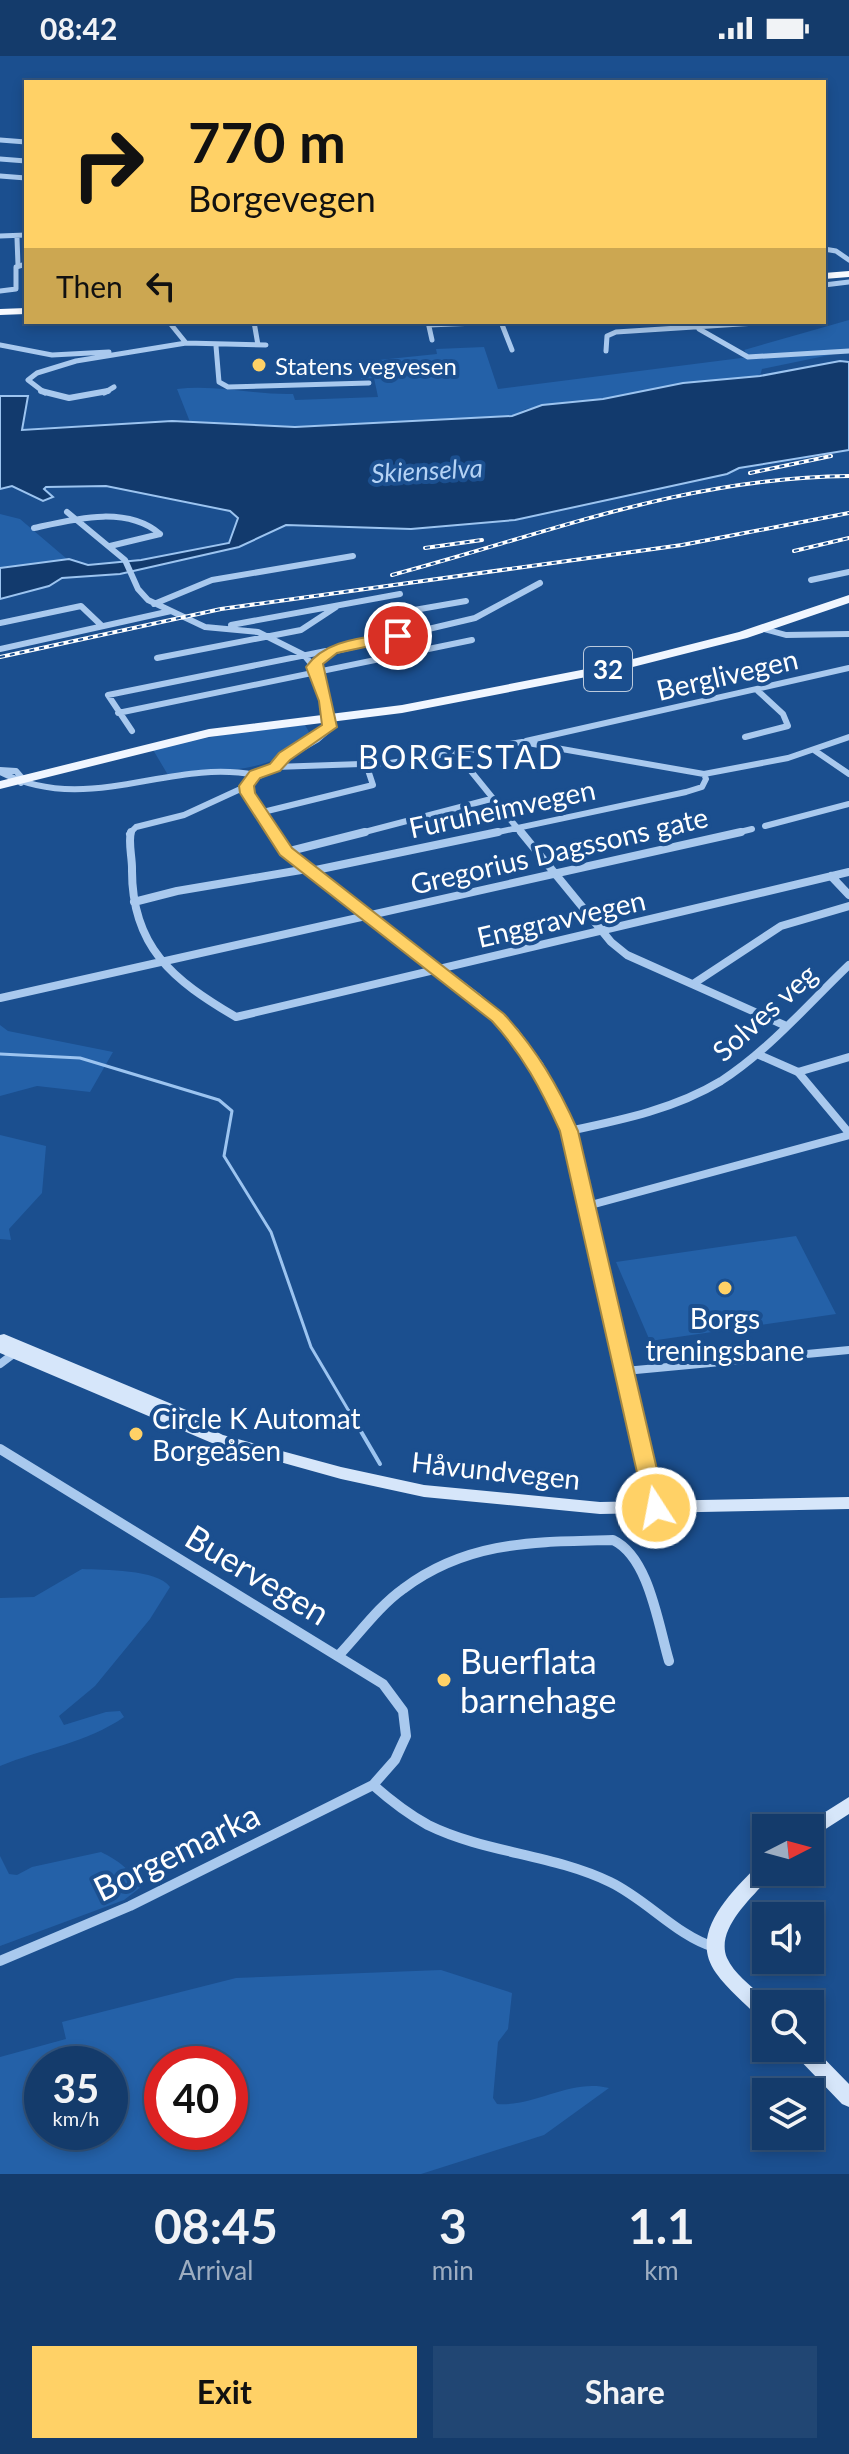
<!DOCTYPE html>
<html lang="en">
<head>
<meta charset="utf-8">
<style>
  :root { --surface:#143b6b; --page:#214673; --text:#f1f3f6; --muted:#9dadc1; --line:#33557e; --accent:#ffd166 }
  body { margin:0; font-family:Lato,sans-serif; background:var(--page); color:var(--text); height:100vh; display:flex; flex-direction:column; font-size:30px; white-space:nowrap }
  * { box-sizing:border-box; margin:0 }
  p { font-size:26px; color:var(--muted) }
  .icon { flex:none; width:44px; height:44px; fill:none; stroke:currentColor; stroke-width:2; stroke-linecap:round; stroke-linejoin:round }
  .map { position:relative; height:2118px; overflow:hidden }
  .panel { display:flex; flex-direction:column; background:var(--surface); flex:1 }
  .panel>* { flex:none }
  .guide { position:absolute; left:24px; top:24px; width:802px; height:244px; border-radius:0px; box-shadow:0 4px 12px #0003,0 0 0 2px var(--line); background:#ffd166; color:#111; overflow:hidden }
  .needle { width:52px; rotate:84deg }
  .buttons { position:absolute; left:752px; top:1758px; display:grid; gap:16px }
  .buttons a { display:grid; place-items:center; width:72px; height:72px; border-radius:0px; background:var(--surface); box-shadow:0 4px 12px #0003,0 0 0 2px var(--line); font-size:40px }
  .speed { position:absolute; left:24px; top:1990px; display:flex; gap:16px; font-size:40px; font-weight:700; text-align:center }
  .speed>* { display:grid; place-content:center; width:104px; height:104px; border-radius:50%; background:var(--surface); box-shadow:0 4px 12px #0003,0 0 0 2px var(--line); line-height:1 }
  .speed small { font-size:20px; font-weight:400 }
  .speed .limit { border:12px solid #d22; background:#fff; color:#111 }
  .pin { position:absolute; display:grid; place-items:center; width:68px; height:68px; color:#fff; margin:-34px; border:4px solid #fff; border-radius:50%; box-shadow:0 2px 8px #0007 }
  .me { position:absolute; width:88px; margin:-44px; rotate:349deg; stroke-linejoin:round; filter:drop-shadow(0 0 6px #0008) }
  .turn { display:flex; align-items:center; gap:28px; height:168px; padding:0 32px; font-size:36px }
  .turn .icon { width:104px; height:104px; stroke-width:2.5 }
  .turn b { display:block; font-size:56px; line-height:68px }
  .then { display:flex; align-items:center; height:76px; padding:0 32px; background:#0003; gap:16px; font-size:30px }
  .eta { display:flex; justify-content:space-evenly; align-items:center; height:136px; text-align:center }
  .eta b { font-size:48px; font-weight:700; line-height:56px }
  .button { display:flex; gap:16px; margin-top:auto; padding:16px 32px }
  .button a { flex:1; height:92px; border-radius:0px; background:var(--accent); color:#111; font-size:32px; font-weight:700; line-height:92px; text-align:center }
  .button a+a { background:var(--page); color:var(--text) }
  .status { display:flex; justify-content:space-between; align-items:center; height:56px; padding:0 40px; background:var(--surface); direction:ltr }
  .status svg { height:22px; fill:currentColor }
  .map>svg:first-child { display:block }
</style>
</head>
<body>
<div class="status"><b>08:42</b><svg viewBox="0 0 49 12"><path d="M0 12V9h3v3zM5 12V6h3v6zM10 12V3h3v9zM15 12V0h3v12zM26 1h20v11H26zM47 4h2v5h-2z"/></svg></div>
<div class="map">
<svg width="849" height="2118" viewBox="0 0 849 2118">
  <rect width="100%" height="100%" fill="#1b4f8f"/>
  <path fill="#2461a8" fill-rule="evenodd" d="M 849,264 L 849,295 L 762,313 L 760,320 L 683,327 L 603,343 L 571,345 L 526,353 L 512,360 L 295,371 L 190,366 L 177,333 C 215,328 253,339 293,338 L 295,344 L 378,341 L 374,322 L 361,323 L 360,312 L 369,305 L 437,298 L 436,293 L 484,291 L 498,333 L 749,301 L 744,294 Z
    M 0,458 L 20,463 L 67,503 L 0,512 Z
    M 305,669 L 309,676 C 277,721 217,713 168,719 L 152,692 L 250,674 Z
    M 0,969 L 8,975 L 113,996 L 90,1036 L 37,1030 L 0,1040 Z
    M 0,1079 L 46,1090 L 42,1137 L 9,1173 L 11,1184 L 0,1183 Z
    M 796,1180 L 836,1258 L 650,1285 L 616,1206 Z
    M 82,1513 C 104,1514 157,1513 170,1531 L 150,1563 L 95,1630 L 59,1660 L 64,1669 L 106,1656 L 120,1655 L 124,1661 C 87,1687 41,1693 0,1710 L 0,1542 L 34,1541 Z
    M 101,1796 C 119,1805 130,1813 141,1831 L 124,1844 L 0,1890 L 0,1800 L 9,1818 L 17,1819 L 32,1811 Z
    M 441,1914 L 512,1937 L 508,1973 L 498,1986 L 493,2042 L 497,2048 C 535,2051 571,2022 609,2032 L 544,2079 L 421,2118 L 0,2118 L 0,2001 L 66,1983 L 62,1966 L 236,1922 ZM 42,2008 L 110,2008 L 110,2076 L 42,2076 ZM 162,2008 L 230,2008 L 230,2076 L 162,2076 Z"/>
  <path fill="#123a6d" stroke="#9cc4f0" stroke-width="2" d="M 840,305 L 849,306 L 849,394 L 739,412 L 727,418 L 515,464 L 411,473 L 286,469 L 239,491 L 120,518 L 62,522 L 49,530 L 0,543 L 0,512 L 69,503 L 88,509 L 141,504 L 229,487 L 238,462 L 230,455 L 106,430 L 46,431 L 44,433 L 53,441 L 43,445 L 12,430 L 0,433 L 0,340 L 28,340 L 22,374 L 172,365 L 295,371 L 512,360 L 542,349 L 603,343 L 683,327 L 760,320 Z"/>
  <g fill="none" stroke-linecap="round" stroke-linejoin="round">
    <path stroke="#9cc4f0" stroke-width="3" d="M 0,998 L 80,1002 L 219,1044 L 232,1055 L 224,1100 L 271,1176 L 311,1291 L 350,1357"/>
    <path stroke="#9cc4f0" stroke-width="4" d="M 349,1355 L 380,1408"/>
    <path stroke="#a9c9ee" stroke-width="5" d="M 0,84 L 26,86
      M 0,103 L 26,105
      M 0,120 L 26,122
      M 0,180 L 26,179
      M 17,182 L 18,209
      M 824,193 L 836,195 L 849,204
      M 824,229 L 849,226
      M 0,235 L 16,233 L 16,211 L 26,208
      M 169,266 L 186,287 L 266,289
      M 254,266 L 258,289
      M 428,266 L 432,284
      M 429,269 L 501,266 L 512,294
      M 699,273 L 748,301 L 849,295
      M 0,289 L 52,299 L 109,296
      M 216,290 L 219,326 L 228,331 L 369,327
      M 606,295 L 607,280 L 616,276 L 771,266
      M 45,337 L 28,324 L 37,317 L 76,305 L 186,287
      M 104,337 L 114,331"/>
    <path stroke="#a9c9ee" stroke-width="6" d="M 41,335 L 69,342 L 108,335
      M 67,456 L 125,504 L 138,533 L 148,544 L 205,571 L 258,576 L 304,599 L 314,611
      M 34,472 C 74,463 126,449 160,478
      M 110,490 L 160,478
      M 811,524 L 849,516
      M 154,548 L 212,524 L 353,500
      M 0,567 L 81,550 L 102,570
      M 231,569 L 400,538
      M 380,584 L 372,570 L 374,567 L 397,557 L 466,545
      M 0,593 L 171,555
      M 157,602 L 301,574 L 336,551
      M 118,657 L 472,584
      M 329,661 L 314,611 L 327,597 L 475,562 L 540,527
      M 132,675 L 108,639 L 326,595
      M 745,681 L 788,670 L 783,658 L 758,635
      M 526,685 L 849,612
      M 814,694 L 849,718
      M 457,698 L 522,778
      M 275,711 L 390,707 L 522,686 L 704,718 L 706,723 L 702,731 L 686,736 L 489,778
      M 0,714 L 16,715 L 22,722 L 21,727
      M 0,716 C 88,761 169,702 255,719
      M 704,718 L 788,702 L 849,681
      M 259,757 L 373,729 L 366,708
      M 765,770 L 849,748
      M 129,778 L 136,771 L 184,759 L 247,730
      M 357,778 L 491,743
      M 732,778 L 752,773"/>
    <path stroke="#a9c9ee" stroke-width="8" d="M 131,776 C 128,785 132,801 132,812 C 131,891 173,924 236,961 L 849,816
      M 521,776 L 611,886 L 627,899 L 784,969
      M 286,796 L 365,776
      M 311,815 L 498,776
      M 831,820 L 849,839
      M 134,846 L 177,835 L 307,813
      M 693,928 L 781,870 L 849,850
      M 0,942 L 741,776
      M 757,998 L 798,1016 L 849,1077
      M 798,1016 L 849,1001
      M 569,1075 C 621,1064 675,1053 721,1025 C 769,994 808,948 849,909
      M 587,1150 L 849,1079
      M 0,1308 L 16,1296
      M 625,1315 L 849,1294"/>
    <path stroke="#a9c9ee" stroke-width="10" d="M 0,1393 L 383,1628 L 403,1655 L 406,1680 L 395,1704 L 373,1729 L 130,1850 L 0,1905
      M 339,1599 C 359,1578 379,1550 403,1533 C 468,1484 536,1486 613,1484 C 649,1501 658,1568 669,1605
      M 373,1729 C 390,1744 408,1758 428,1769 C 485,1797 552,1798 610,1826 C 646,1843 677,1880 714,1891"/>
    <path fill="#a9c9ee" fill-rule="evenodd" d="M 764,570 L 786,576 L 849,575 L 849,581 L 786,582 L 760,575 L 759,573 Z
      M 329,658 L 335,661 L 334,673 L 319,686 L 288,704 L 278,714 L 254,726 L 253,737 L 290,794 L 480,938 L 518,973 L 543,1007 L 576,1075 L 664,1452 L 662,1456 L 650,1456 L 648,1452 L 562,1075 L 529,1008 L 508,979 L 470,944 L 282,799 L 241,737 L 242,726 L 250,718 L 270,709 L 280,699 L 324,670 L 323,661 Z"/>
    <path fill="#d6e6fa" fill-rule="evenodd" d="M 4,1278 L 215,1366 L 217,1370 L 213,1374 L 223,1379 L 341,1411 L 424,1429 L 600,1446 L 849,1441 L 849,1453 L 600,1458 L 424,1441 L 341,1423 L 212,1387 L 0,1297 L 0,1279 Z
      M 849,1741 L 849,1758 L 810,1783 L 810,1772 L 802,1772 L 803,1770 Z
      M 766,1805 L 766,1816 L 774,1816 C 758,1837 714,1871 727,1902 C 735,1920 757,1934 771,1948 L 766,1948 L 766,1965 L 759,1962 C 745,1947 728,1934 716,1917 C 687,1877 732,1836 759,1808 Z
      M 810,1988 L 849,2028 L 849,2051 L 842,2048 L 794,1998 L 791,1992 L 810,1992 Z"/>
    <path fill="#f0f6ff" fill-rule="evenodd" d="M 849,539 L 849,547 L 747,582 L 617,615 L 402,657 L 209,681 L 0,733 L 0,725 L 209,673 L 402,649 L 617,607 L 739,576 Z"/>
    <path fill="#f8faff" fill-rule="evenodd" d="M 849,215 L 849,221 L 824,223 L 824,217 Z
      M 26,252 L 26,258 L 0,259 L 0,253 Z"/>
    <g stroke="#fff" stroke-width="4">
      <path id="rail" d="M 750,417 L 831,400
        M 425,492 L 482,484
        M 794,495 L 849,482
        M 392,519 C 549,477 684,422 849,420
        M 0,601 L 221,553 L 682,489 L 849,457"/>
    </g>
    <use href="#rail" stroke="#1b4f8f" stroke-width="2" stroke-dasharray="5" stroke-linecap="butt"/>
  </g>
  <path fill="#ffd166" stroke="#a68842" stroke-width="2" d="M 398,576 L 403,577 L 403,583 L 337,597 L 323,608 L 337,671 L 290,704 L 280,715 L 260,722 L 254,730 L 255,737 L 292,792 L 504,958 C 537,994 558,1030 578,1075 L 666,1452 L 663,1458 L 656,1460 L 645,1452 L 560,1075 C 541,1033 523,999 492,965 L 280,799 L 240,737 L 239,730 L 250,715 L 270,708 L 279,697 L 322,669 L 319,645 L 306,611 C 326,582 367,582 398,576 Z"/>
  <g fill="#ffd166" stroke="#1b4f8f" stroke-width="3">
    <circle cx="259" cy="309" r="8"/>
    <circle cx="725" cy="1232" r="8"/>
    <circle cx="136" cy="1378" r="8"/>
    <circle cx="444" cy="1624" r="8"/>
  </g>
  <g text-anchor="middle" dominant-baseline="central" stroke-width="8" stroke-linejoin="round" paint-order="stroke">
    <g font-size="24" fill="#fff" stroke="#1b4f8f" text-anchor="start">
      <text x="275" y="309">Statens vegvesen</text>
    </g>
    <g font-size="26" font-style="italic" fill="#b5d3f5" stroke="#1b4f8f">
      <text transform="translate(427 414) rotate(-3)">Skienselva</text>
    </g>
    <rect fill="#1b4f8f" stroke="#bbcadd" stroke-width="2" x="584" y="591" width="48" height="44" rx="6"/>
    <g font-size="26" font-weight="bold" fill="#fff">
      <text x="608" y="613">32</text>
    </g>
    <g font-size="28" fill="#fff" stroke="#1b4f8f">
      <text transform="translate(727 618) rotate(-13)">Berglivegen</text>
      <text transform="translate(502 752) rotate(-12)">Furuheimvegen</text>
      <text transform="translate(559 794) rotate(-13)">Gregorius Dagssons gate</text>
      <text transform="translate(561 862) rotate(-13)">Enggravvegen</text>
      <text transform="translate(764 956) rotate(-42)">Solves veg</text>
      <text transform="translate(496 1414) rotate(6)">Håvundvegen</text>
    </g>
    <g font-size="28" fill="#fff" stroke="#1b4f8f">
      <text x="725" y="1262">Borgs<tspan x="725" dy="32">treningsbane</tspan></text>
      <text x="152" y="1362" text-anchor="start">Circle K Automat<tspan x="152" dy="32">Borgeåsen</tspan></text>
    </g>
    <g font-size="32" letter-spacing="2" fill="#fff" stroke="#1b4f8f">
      <text x="461" y="700">BORGESTAD</text>
    </g>
    <g font-size="34" fill="#fff" stroke="#1b4f8f">
      <text transform="translate(258 1518) rotate(31)">Buervegen</text>
      <text transform="translate(176 1795) rotate(-26)">Borgemarka</text>
    </g>
    <g font-size="34" fill="#fff" stroke="#1b4f8f" text-anchor="start">
      <text x="460" y="1604">Buerflata<tspan x="460" dy="39">barnehage</tspan></text>
    </g>
  </g>
</svg>
<div class="buttons">
<a><svg class="needle" viewBox="-14 -14 28 28"><path d="M0-13l5 13h-10z" fill="#e53935"/><path d="M0 13l5-13h-10z" fill="#9dadc1"/></svg></a>
<a><svg class="icon" aria-label="sound" viewBox="0 0 24 24"><path d="M4 9h4l5-4v14l-5-4H4zM17 9q2 3 0 6"/></svg></a>
<a><svg class="icon" aria-label="search" viewBox="0 0 24 24"><circle cx="10" cy="10" r="6"/><path d="M15 15l6 6"/></svg></a>
<a><svg class="icon" aria-label="layers" viewBox="0 0 24 24"><path d="M12 4l9 5-9 5-9-5zM3 14l9 5 9-5"/></svg></a>
</div>
<div class="speed"><div>35<small>km/h</small></div><div class="limit">40</div></div>
<div class="pin" style="left:398px;top:580px;background:#d93025"><svg class="icon" aria-label="arrive" viewBox="0 0 24 24"><path d="M6 21V4h12l-3 4 3 4H6"/></svg></div>
<svg class="me" style="left:656px;top:1452px" viewBox="-20 -20 40 40"><circle r="17" fill="#ffd166" stroke="#fff" stroke-width="3"/><path d="M0-11L8 9 0 5-8 9z" fill="#fff"/></svg>
<div class="guide">
<div class="turn"><svg class="icon" aria-label="right" viewBox="0 0 24 24"><path d="M7 20v-9h11M14 6l5 5-5 5"/></svg><div><b>770 m</b>Borgevegen</div></div>
<div class="then">Then<svg class="icon" aria-label="left" viewBox="0 0 24 24"><path d="M17 20v-9H6M10 6l-5 5 5 5"/></svg></div>
</div>
</div>
<section class="panel">
<div class="eta">
<div><b>08:45</b><p>Arrival</p></div>
<div><b>3</b><p>min</p></div>
<div><b>1.1</b><p>km</p></div>
</div>
<div class="button"><a>Exit</a><a>Share</a></div>
</section>
</body>
</html>
